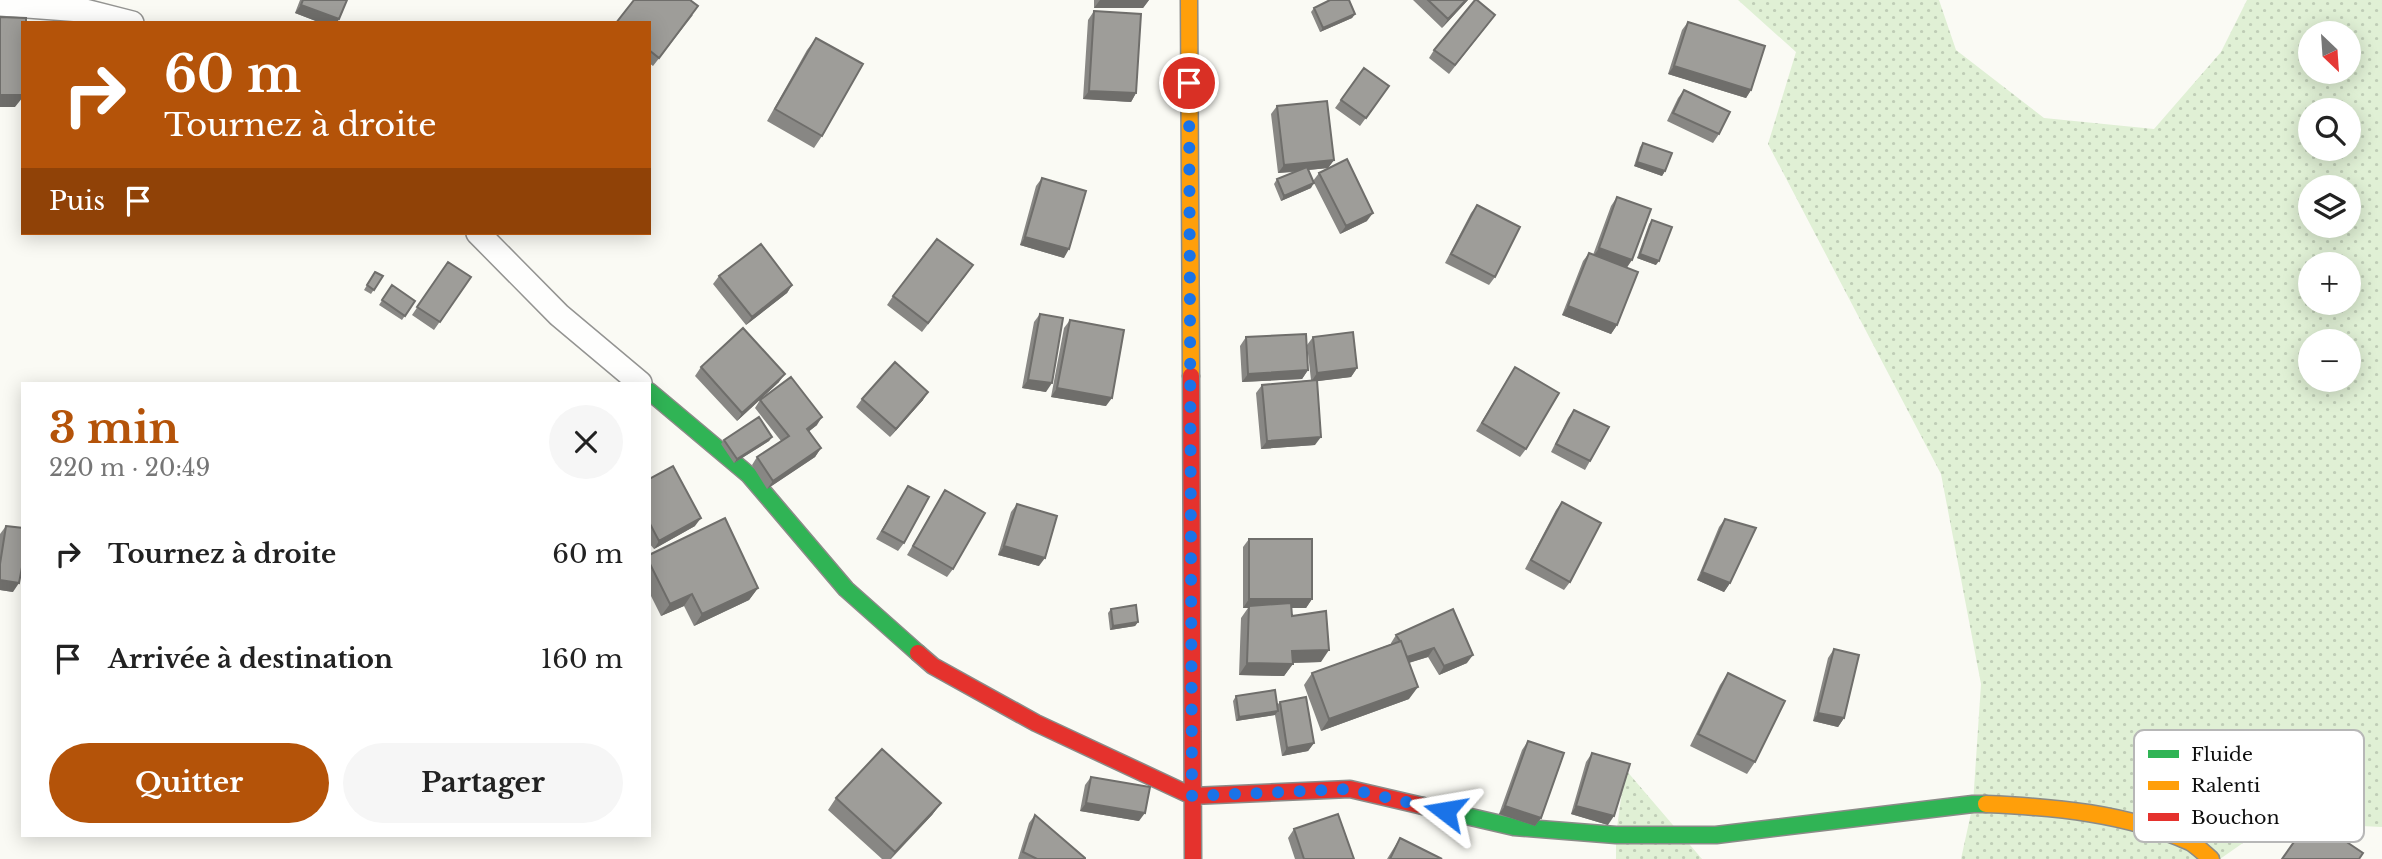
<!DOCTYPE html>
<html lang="fr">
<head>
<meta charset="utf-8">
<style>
  :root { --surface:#fff; --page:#f6f6f6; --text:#222; --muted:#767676; --accent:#b45309 }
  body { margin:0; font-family:"Libre Baskerville",serif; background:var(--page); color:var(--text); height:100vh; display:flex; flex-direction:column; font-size:26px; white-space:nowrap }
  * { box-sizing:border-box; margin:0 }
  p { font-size:23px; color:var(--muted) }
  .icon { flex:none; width:38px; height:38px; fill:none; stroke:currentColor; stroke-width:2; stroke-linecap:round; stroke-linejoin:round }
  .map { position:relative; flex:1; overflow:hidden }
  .drawer { position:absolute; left:21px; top:382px; width:630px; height:455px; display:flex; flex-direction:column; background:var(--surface); border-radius:0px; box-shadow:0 4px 18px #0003 }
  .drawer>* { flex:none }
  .hud { position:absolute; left:21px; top:21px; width:630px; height:214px; border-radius:0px; box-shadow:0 4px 18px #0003; background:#b45309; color:#fff; overflow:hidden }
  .needle { width:46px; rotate:155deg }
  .fabs { position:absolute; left:2298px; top:21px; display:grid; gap:14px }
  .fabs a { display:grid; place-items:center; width:63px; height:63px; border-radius:50%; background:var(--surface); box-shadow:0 4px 18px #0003; font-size:35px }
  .pin { position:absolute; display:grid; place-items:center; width:60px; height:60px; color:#fff; margin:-30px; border:4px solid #fff; border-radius:50%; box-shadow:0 2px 7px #0007 }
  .me { position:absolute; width:77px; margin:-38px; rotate:284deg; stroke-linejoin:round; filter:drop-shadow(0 0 5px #0008) }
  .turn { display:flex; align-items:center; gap:24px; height:147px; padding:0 28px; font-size:32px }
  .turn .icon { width:91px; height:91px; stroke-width:2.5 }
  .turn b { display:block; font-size:49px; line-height:60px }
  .then { display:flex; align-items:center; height:66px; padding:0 28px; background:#0003; gap:14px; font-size:26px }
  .round { display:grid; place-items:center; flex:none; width:74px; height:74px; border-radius:37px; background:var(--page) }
  .head { display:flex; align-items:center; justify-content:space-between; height:119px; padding:0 28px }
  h1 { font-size:42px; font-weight:700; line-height:52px; color:var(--accent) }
  .primary-button { display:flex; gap:14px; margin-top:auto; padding:14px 28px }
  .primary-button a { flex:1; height:80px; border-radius:42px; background:var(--accent); color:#fff; font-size:28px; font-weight:700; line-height:80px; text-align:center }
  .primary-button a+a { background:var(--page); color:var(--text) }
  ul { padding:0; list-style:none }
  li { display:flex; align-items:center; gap:21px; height:105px; padding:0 28px }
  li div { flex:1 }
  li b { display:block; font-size:26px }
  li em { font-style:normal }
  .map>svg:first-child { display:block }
</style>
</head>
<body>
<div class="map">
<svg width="2382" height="859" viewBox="0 0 2382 859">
  <defs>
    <pattern id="grass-dots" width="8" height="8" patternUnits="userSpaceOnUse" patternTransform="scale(1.75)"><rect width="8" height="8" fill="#e0f0d5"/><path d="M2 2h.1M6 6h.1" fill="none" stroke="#bfcdb6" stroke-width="1.8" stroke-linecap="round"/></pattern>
  </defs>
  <rect width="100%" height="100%" fill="#fafaf4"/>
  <path fill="url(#grass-dots)" fill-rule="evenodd" d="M 1738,0 L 1939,0 L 1956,50 L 2044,118 L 2154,129 L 2221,52 L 2247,0 L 2382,0 L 2382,827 L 2273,822 L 2220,859 L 1961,859 L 1973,804 L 1981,684 L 1941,474 L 1768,144 L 1796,52 ZM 2310,33 L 2348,33 L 2348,72 L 2310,72 ZM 2310,110 L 2348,110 L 2348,149 L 2310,149 ZM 2310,187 L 2348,187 L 2348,226 L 2310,226 ZM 2310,264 L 2348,264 L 2348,303 L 2310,303 ZM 2310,341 L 2348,341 L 2348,380 L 2310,380 Z
    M 1625,769 L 1702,859 L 1616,859 L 1616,835 Z"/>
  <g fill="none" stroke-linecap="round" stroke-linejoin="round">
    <g stroke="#949492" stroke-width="26">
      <path id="street" d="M 0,4 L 81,10 L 132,23
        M 478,233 L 559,315 L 640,383"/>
    </g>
    <g stroke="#8b8b88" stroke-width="19">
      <path id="fast" d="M 649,391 L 749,475 L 846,589 L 918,653
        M 1423,806 L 1514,827 L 1616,835 L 1716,835 L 1973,804 L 1986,804"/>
    </g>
    <g stroke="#8b8b88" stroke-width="19">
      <path id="slow" d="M 1189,0 L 1191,376
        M 1986,804 C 2054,807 2126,813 2190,842 C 2197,846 2204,853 2211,859"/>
    </g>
    <g stroke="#8b8b88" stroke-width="19">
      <path id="jam" d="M 1191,376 L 1193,859
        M 918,653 L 933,666 L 1036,723 L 1192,796 L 1350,789 L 1423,806"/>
    </g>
    <use href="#street" stroke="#fefefd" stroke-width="23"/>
    <use href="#fast" stroke="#30b455" stroke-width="16"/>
    <use href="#slow" stroke="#ff9f0a" stroke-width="16"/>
    <use href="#jam" stroke="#e5322d" stroke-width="16"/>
  </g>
  <path fill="#888784" d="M 300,0 L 347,0 L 337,23 L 321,23 L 295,13 Z
    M 1094,0 L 1149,0 L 1143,8 L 1094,8 Z
    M 1413,0 L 1468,0 L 1442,28 Z
    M 1314,8 L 1355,14 L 1352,18 L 1320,32 L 1311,12 Z
    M 1094,11 L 1136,93 L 1131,102 L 1083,99 L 1088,20 Z
    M 693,15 L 653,66 L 649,63 L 649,23 Z
    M 1688,22 L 1751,90 L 1746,98 L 1668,74 L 1682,30 Z
    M 1489,23 L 1449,74 L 1429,58 L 1434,50 Z
    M 816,38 L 822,136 L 814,148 L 767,121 L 807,50 Z
    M 1364,68 L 1389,86 L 1360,126 L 1335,108 Z
    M 1684,90 L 1719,134 L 1713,143 L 1667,121 L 1678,98 Z
    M 1277,106 L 1334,160 L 1328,168 L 1308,170 L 1311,188 L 1281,201 L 1274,184 L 1277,179 L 1295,172 L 1278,173 L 1271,114 Z
    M 1643,143 L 1665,171 L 1662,176 L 1634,166 L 1640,147 Z
    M 1319,173 L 1367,221 L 1340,234 L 1313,181 Z
    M 1042,178 L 1064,258 L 1020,245 L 1036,186 Z
    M 1617,197 L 1627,268 L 1617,325 L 1611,334 L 1562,315 L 1583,261 L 1589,253 L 1593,255 L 1611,206 Z
    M 1477,205 L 1495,277 L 1489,285 L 1445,263 L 1471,213 Z
    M 1652,220 L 1656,265 L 1637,258 L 1649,224 Z
    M 448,262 L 471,277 L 434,330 L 412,315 Z
    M 375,272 L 383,276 L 371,294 L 364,290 Z
    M 967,274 L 922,332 L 887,305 L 893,296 Z
    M 719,276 L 792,285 L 787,293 L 746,325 L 713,284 Z
    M 392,285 L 415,301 L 402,320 L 379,305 Z
    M 1040,314 L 1046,392 L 1022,388 L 1034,322 Z
    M 1070,320 L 1106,406 L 1051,397 L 1064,328 Z
    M 1246,337 L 1308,370 L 1302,379 L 1242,382 L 1240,346 Z
    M 1313,337 L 1357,368 L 1351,377 L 1317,381 L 1315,445 L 1261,449 L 1256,393 L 1262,385 L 1311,380 L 1307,345 Z
    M 701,367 L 779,382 L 737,421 L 695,376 Z
    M 1515,367 L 1526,449 L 1520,457 L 1476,431 Z
    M 862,399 L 923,400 L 890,437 L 856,407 Z
    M 760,400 L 817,425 L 809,431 L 821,448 L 815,457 L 767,489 L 752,465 L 757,457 L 781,441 L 755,408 Z
    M 1574,410 L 1590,461 L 1585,470 L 1551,452 L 1568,418 Z
    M 772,437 L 769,441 L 734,463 L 721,444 L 724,440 Z
    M 649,479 L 695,526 L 654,549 L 649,543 Z
    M 908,486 L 904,543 L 898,551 L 876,539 Z
    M 945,490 L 953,569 L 947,577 L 907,555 Z
    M 1562,502 L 1570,582 L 1564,590 L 1525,569 L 1556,510 Z
    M 1017,504 L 1039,566 L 998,555 L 1011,512 Z
    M 1725,519 L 1730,583 L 1724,592 L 1697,580 L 1719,527 Z
    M 6,526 L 13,592 L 0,590 L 0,534 Z
    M 1249,539 L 1312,599 L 1306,608 L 1292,608 L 1292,616 L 1321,662 L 1293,663 L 1284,676 L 1239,675 L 1241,618 L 1248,608 L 1243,608 L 1243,547 Z
    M 649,555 L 758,588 L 749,600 L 694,626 L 684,606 L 661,616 L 649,592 Z
    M 1111,609 L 1138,622 L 1135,626 L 1110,630 L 1108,613 Z
    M 1453,609 L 1467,663 L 1439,675 L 1428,657 L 1409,663 L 1409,699 L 1321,731 L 1304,685 L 1312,673 L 1391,644 L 1391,643 L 1396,635 Z
    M 1834,649 L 1844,718 L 1838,727 L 1813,721 L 1828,658 Z
    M 1728,673 L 1755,762 L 1747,774 L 1690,746 L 1720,685 Z
    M 1236,696 L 1277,705 L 1280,702 L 1314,743 L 1308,751 L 1282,756 L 1275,715 L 1236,721 L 1233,701 Z
    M 1528,741 L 1541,818 L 1535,826 L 1499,814 L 1522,750 Z
    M 1592,753 L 1608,825 L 1571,814 L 1586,762 Z
    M 1091,777 L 1139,821 L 1080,811 L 1085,785 Z
    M 836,798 L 941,803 L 932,815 L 891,859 L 882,859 L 828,810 Z
    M 1035,815 L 1085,859 L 1018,859 L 1029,823 Z
    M 1294,829 L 1354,859 L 1295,859 L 1288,838 Z
    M 1400,838 L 1442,859 L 1387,859 Z"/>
  <path fill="#6f6e6b" d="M 1100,0 L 1149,0 L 1143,8 L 1094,8 Z
    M 1466,0 L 1468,0 L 1442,28 L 1448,19 Z
    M 301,5 L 339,19 L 337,23 L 321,23 L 295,13 Z
    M 1355,14 L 1352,18 L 1320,32 L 1323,28 Z
    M 1674,66 L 1751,90 L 1746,98 L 1668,74 Z
    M 1089,91 L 1136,93 L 1131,102 L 1083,99 Z
    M 0,95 L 23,95 L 23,97 L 15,107 L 0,107 Z
    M 1334,160 L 1328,168 L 1278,173 L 1284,165 Z
    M 1637,162 L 1665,171 L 1662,176 L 1634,166 Z
    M 1314,183 L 1311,188 L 1281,201 L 1284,196 Z
    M 1373,213 L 1367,221 L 1340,234 L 1346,226 Z
    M 1025,237 L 1069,249 L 1064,258 L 1020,245 Z
    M 1599,248 L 1632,260 L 1626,269 L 1593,257 Z
    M 1640,254 L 1659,261 L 1656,265 L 1637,258 Z
    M 792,285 L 787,293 L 746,325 L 752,317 Z
    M 1568,306 L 1617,325 L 1611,334 L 1562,315 Z
    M 1357,368 L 1351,377 L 1311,382 L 1317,373 Z
    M 1308,370 L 1302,379 L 1242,382 L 1248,374 Z
    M 785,374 L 779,382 L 737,421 L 742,413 Z
    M 1028,380 L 1052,383 L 1046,392 L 1022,388 Z
    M 1057,388 L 1112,398 L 1106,406 L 1051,397 Z
    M 928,392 L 923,400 L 890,437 L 896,429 Z
    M 822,417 L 817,425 L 802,437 L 807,429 Z
    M 772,437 L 769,441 L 734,463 L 737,459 Z
    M 1321,437 L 1315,445 L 1261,449 L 1267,441 Z
    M 821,448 L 815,457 L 767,489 L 773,481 Z
    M 701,518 L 695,526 L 654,549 L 659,541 Z
    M 1004,546 L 1045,558 L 1039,566 L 998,555 Z
    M 1702,572 L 1730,583 L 1724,592 L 1697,580 Z
    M 0,580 L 19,583 L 13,592 L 0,590 Z
    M 758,588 L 749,600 L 694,626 L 702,614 Z
    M 692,594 L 684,606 L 661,616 L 670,604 Z
    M 1249,599 L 1312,599 L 1306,608 L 1249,608 L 1249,606 L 1248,608 L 1243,608 Z
    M 1138,622 L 1135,626 L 1110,630 L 1113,626 Z
    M 1434,648 L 1428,657 L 1401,665 L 1407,657 Z
    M 1329,650 L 1321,662 L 1284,663 L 1292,651 Z
    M 1473,655 L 1467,663 L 1439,675 L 1444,666 Z
    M 1247,663 L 1293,664 L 1284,676 L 1239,675 Z
    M 1418,687 L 1409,699 L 1321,731 L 1329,719 Z
    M 1278,711 L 1275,715 L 1236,721 L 1239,717 Z
    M 1818,713 L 1844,718 L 1838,727 L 1813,721 Z
    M 1314,743 L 1308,751 L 1282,756 L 1287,748 Z
    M 941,803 L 932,815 L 890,859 L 895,852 Z
    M 1086,803 L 1145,813 L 1139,821 L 1080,811 Z
    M 1505,806 L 1541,818 L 1535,826 L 1499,814 Z
    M 1576,806 L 1614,816 L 1608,825 L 1571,814 Z"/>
  <path fill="#9e9d99" stroke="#6f6e6b" stroke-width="2" d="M 303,0 L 347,0 L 339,19 L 301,5 Z
    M 634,0 L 690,0 L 698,6 L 659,58 L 649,50 L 649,23 L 616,23 Z
    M 1330,0 L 1349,0 L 1355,14 L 1323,28 L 1314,8 Z
    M 1428,0 L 1466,0 L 1448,19 Z
    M 1475,0 L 1477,0 L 1495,15 L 1455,65 L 1434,50 Z
    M 1094,11 L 1141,14 L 1136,93 L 1089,91 Z
    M 0,17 L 26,18 L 26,23 L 23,23 L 23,95 L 0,95 Z
    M 1688,22 L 1765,46 L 1751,90 L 1674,66 Z
    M 816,38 L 863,64 L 822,136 L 775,109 Z
    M 1364,68 L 1389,86 L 1366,118 L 1341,100 Z
    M 1684,90 L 1730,112 L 1719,134 L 1673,113 Z
    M 1327,101 L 1334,160 L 1284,165 L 1277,106 Z
    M 1643,143 L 1672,153 L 1665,171 L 1637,162 Z
    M 1347,159 L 1373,213 L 1346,226 L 1319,173 Z
    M 1307,167 L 1314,183 L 1284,196 L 1277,179 Z
    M 1042,178 L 1086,191 L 1069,249 L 1025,237 Z
    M 1617,197 L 1651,209 L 1632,260 L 1599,248 Z
    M 1477,205 L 1520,227 L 1495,277 L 1451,254 Z
    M 1652,220 L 1672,227 L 1659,261 L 1640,254 Z
    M 937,239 L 973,265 L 928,323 L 893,296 Z
    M 761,244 L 792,285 L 752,317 L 719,276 Z
    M 1589,253 L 1638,272 L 1617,325 L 1568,306 Z
    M 448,262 L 471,277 L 440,322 L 417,307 Z
    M 375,272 L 383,276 L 374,290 L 367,285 Z
    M 392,285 L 415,301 L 405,316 L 382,300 Z
    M 1040,314 L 1063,318 L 1052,383 L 1028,380 Z
    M 1070,320 L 1124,330 L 1112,398 L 1057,388 Z
    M 743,328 L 785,374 L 742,413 L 701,367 Z
    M 1353,332 L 1357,368 L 1317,373 L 1313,337 Z
    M 1306,334 L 1308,370 L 1248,374 L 1246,337 Z
    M 895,362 L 928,392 L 896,429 L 862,399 Z
    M 1515,367 L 1559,393 L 1526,449 L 1482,423 Z
    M 791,377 L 822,417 L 807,429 L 821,448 L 773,481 L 757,457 L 789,436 L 760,400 Z
    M 1317,380 L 1321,437 L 1267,441 L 1262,385 Z
    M 1574,410 L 1609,427 L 1590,461 L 1556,444 Z
    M 759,417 L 772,437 L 737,459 L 724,440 Z
    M 673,466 L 701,518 L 659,541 L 649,522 L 649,479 Z
    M 908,486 L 929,497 L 904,543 L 882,531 Z
    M 945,490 L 985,513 L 953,569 L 913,546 Z
    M 1562,502 L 1601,523 L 1570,582 L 1531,560 Z
    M 1017,504 L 1057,516 L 1045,558 L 1004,546 Z
    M 725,518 L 758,588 L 702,614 L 692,594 L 670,604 L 649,562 L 649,555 Z
    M 1725,519 L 1756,528 L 1730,583 L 1702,572 Z
    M 6,526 L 23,528 L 23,562 L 19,583 L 0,580 L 0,564 Z
    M 1249,539 L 1312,539 L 1312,599 L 1249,599 Z
    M 1291,603 L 1292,616 L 1326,611 L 1329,650 L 1292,651 L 1293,664 L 1247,663 L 1249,606 Z
    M 1136,605 L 1138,622 L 1113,626 L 1111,609 Z
    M 1453,609 L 1473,655 L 1444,666 L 1434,648 L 1407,657 L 1401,641 L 1400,641 L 1396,635 Z
    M 1401,641 L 1418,687 L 1329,719 L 1312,673 Z
    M 1834,649 L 1859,655 L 1844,718 L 1818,713 Z
    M 1728,673 L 1785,701 L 1755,762 L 1698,734 Z
    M 1275,690 L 1278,711 L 1239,717 L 1236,696 Z
    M 1306,697 L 1314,743 L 1287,748 L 1280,702 Z
    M 1528,741 L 1564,753 L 1541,818 L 1505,806 Z
    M 882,749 L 941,803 L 895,852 L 836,798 Z
    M 1592,753 L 1630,764 L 1614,816 L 1576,806 Z
    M 1091,777 L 1150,787 L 1145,813 L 1086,803 Z
    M 1338,814 L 1354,859 L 1304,859 L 1294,829 Z
    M 1035,815 L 1085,858 L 1085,859 L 1037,859 L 1023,852 Z
    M 2311,818 L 2363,853 L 2359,859 L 2282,859 Z
    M 1400,838 L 1442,859 L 1390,859 Z"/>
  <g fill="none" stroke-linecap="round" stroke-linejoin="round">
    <path stroke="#1a73e8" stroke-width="12" stroke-dasharray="0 21.6" d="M 1189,83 L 1192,796 L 1350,789 L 1445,811"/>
  </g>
  <rect x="2134" y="730" width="230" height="112" rx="10" fill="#fff" stroke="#b7b7b7" stroke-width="2"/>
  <rect x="2148" y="750" width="31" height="8" fill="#30b455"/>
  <rect x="2148" y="781" width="31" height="9" fill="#ff9f0a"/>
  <rect x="2148" y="813" width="31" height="8" fill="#e5322d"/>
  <g font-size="19" fill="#0e0e0e">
    <text x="2191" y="761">Fluide</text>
    <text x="2191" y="792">Ralenti</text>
    <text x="2191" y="824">Bouchon</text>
  </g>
</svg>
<div class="fabs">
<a><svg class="needle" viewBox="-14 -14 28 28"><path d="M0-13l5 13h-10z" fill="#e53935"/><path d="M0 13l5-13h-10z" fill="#767676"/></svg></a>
<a><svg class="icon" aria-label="search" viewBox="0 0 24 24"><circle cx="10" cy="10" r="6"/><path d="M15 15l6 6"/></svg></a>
<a><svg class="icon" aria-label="layers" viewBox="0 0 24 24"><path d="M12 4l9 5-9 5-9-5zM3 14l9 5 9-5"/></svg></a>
<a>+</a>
<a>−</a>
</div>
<div class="pin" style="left:1189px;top:83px;background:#d93025"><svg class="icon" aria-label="arrive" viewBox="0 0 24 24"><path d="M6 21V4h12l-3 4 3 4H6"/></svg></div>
<svg class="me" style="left:1445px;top:811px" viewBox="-20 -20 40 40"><path d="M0-17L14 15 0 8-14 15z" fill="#1a73e8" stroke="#fff" stroke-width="4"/></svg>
<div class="hud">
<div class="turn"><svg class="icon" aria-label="right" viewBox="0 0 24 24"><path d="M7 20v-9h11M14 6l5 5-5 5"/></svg><div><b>60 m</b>Tournez à droite</div></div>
<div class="then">Puis<svg class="icon" aria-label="arrive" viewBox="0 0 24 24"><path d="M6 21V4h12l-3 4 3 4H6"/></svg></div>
</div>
<section class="drawer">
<div class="head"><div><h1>3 min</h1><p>220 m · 20:49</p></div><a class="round"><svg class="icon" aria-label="close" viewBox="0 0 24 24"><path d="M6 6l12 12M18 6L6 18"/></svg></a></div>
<ul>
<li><svg class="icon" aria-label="right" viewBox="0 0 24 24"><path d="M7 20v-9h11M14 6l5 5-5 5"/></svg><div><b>Tournez à droite</b></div><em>60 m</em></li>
<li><svg class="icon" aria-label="arrive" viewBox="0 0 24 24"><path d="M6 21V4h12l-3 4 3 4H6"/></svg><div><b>Arrivée à destination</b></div><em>160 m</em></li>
</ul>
<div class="primary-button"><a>Quitter</a><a>Partager</a></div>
</section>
</div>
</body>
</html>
